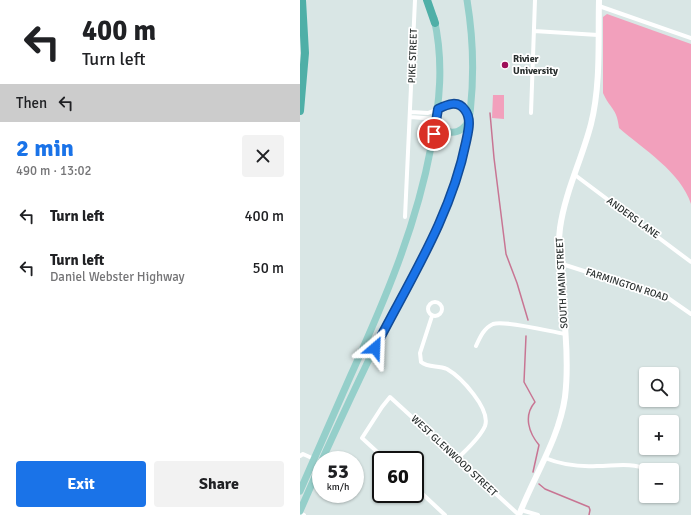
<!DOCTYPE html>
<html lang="en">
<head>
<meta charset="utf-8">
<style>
  :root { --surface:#fff; --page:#f2f2f2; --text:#202124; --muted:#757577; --accent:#1a73e8 }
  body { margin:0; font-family:Signika,sans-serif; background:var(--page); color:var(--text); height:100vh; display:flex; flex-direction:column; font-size:15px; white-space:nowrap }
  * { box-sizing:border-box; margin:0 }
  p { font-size:13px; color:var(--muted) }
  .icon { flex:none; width:22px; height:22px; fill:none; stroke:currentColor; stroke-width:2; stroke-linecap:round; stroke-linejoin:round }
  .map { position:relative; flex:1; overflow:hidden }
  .side { display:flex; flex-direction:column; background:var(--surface); width:300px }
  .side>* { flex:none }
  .banner { background:#fff; color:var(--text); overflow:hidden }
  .tools { position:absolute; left:339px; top:367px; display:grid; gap:8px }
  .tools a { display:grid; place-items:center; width:40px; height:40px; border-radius:4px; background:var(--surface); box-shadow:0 1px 3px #0004; font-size:20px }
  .speed { position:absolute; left:12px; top:451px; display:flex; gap:8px; font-size:20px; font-weight:700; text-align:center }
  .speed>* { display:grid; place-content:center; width:52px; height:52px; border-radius:50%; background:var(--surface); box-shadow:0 1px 3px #0004; line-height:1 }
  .speed small { font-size:10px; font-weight:400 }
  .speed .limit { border:2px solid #111; border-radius:6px; background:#fff; color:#111 }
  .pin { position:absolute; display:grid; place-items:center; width:34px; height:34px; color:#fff; margin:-17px; border:2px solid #fff; border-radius:50%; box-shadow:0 1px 4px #0007 }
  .me { position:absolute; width:44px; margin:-22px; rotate:26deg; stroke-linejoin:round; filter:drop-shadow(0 0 3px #0008) }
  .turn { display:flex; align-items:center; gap:14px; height:84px; padding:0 16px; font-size:18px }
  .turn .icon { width:52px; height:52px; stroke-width:2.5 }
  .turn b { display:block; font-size:28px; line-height:34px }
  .then { display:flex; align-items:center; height:38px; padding:0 16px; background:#0003; gap:8px; font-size:15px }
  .round { display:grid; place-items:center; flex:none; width:42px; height:42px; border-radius:4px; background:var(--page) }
  .head { display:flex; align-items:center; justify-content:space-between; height:68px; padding:0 16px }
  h1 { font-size:24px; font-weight:700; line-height:30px; color:var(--accent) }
  .action { display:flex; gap:8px; margin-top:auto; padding:8px 16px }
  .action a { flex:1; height:46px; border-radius:4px; background:var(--accent); color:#fff; font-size:16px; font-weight:700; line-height:46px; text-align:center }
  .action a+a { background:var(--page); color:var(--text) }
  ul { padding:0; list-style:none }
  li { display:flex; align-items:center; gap:12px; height:52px; padding:0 16px }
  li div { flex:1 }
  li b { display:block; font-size:15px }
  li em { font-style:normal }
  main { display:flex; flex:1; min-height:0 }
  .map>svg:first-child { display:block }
</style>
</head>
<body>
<main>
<section class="side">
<div class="banner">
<div class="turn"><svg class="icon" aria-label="left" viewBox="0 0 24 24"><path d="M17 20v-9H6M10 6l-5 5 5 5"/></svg><div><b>400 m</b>Turn left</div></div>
<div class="then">Then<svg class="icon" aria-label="left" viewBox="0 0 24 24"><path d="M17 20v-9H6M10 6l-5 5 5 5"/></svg></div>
</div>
<div class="head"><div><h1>2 min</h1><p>490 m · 13:02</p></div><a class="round"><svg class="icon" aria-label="close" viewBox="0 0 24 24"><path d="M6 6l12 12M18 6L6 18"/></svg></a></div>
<ul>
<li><svg class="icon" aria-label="left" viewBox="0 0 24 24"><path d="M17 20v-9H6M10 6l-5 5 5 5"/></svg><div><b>Turn left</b></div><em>400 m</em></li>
<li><svg class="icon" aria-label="left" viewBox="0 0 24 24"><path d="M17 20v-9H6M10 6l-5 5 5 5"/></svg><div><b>Turn left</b><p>Daniel Webster Highway</p></div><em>50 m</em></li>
</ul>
<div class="action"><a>Exit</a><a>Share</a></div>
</section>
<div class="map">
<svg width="391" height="515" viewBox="0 0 391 515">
  <rect width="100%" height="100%" fill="#d9e6e5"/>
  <path fill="#f2a0bc" d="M 307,14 L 391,44 L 391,204 C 381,172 343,149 319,128 C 317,108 310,109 303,93 L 303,17 Z
    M 193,95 L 204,95 L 204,119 L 192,118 Z"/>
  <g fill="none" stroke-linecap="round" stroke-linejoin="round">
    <path stroke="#c87593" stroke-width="1.5" d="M 190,113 L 194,158 L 206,254 L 217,283 L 228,320
      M 226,336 L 224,382 L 235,402 C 223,416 229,433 239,445 L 233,472
      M 239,484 L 245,489 L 289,507 L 290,510 L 289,515"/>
    <path stroke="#fff" stroke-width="4" d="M 299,6 L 391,38
      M 234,31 L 298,35
      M 111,112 L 128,113 L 138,109
      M 231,113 L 235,0
      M 111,117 L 136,119
      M 275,175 L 391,262
      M 105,217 L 115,0
      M 259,263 L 368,298 L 391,314
      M128 309a7 7 0 1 1 14 0a7 7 0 1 1-14 0Z
      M 132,316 L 120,353 L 121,362 C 128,368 138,365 147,369 C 161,377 191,409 185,426 C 180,438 166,450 157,459
      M 176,346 C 180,337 184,328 193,324 C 205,320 251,332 266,334
      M 0,456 L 3,454 L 14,459
      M 245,458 C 260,464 280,467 297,466 C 315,466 331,462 349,470
      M 86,460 L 62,438 L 82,407 L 90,397 L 219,515
      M 115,487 L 145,515
      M 221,510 L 238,515
      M 0,513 L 4,515"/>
    <path stroke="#fff" stroke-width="6" d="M 219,515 C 234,476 259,439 265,397 C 269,364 266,330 262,297 C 260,274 257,251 260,228 C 265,192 282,159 291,124 C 301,84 298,40 299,0"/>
    <path stroke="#95cfca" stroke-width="7" d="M 137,119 C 143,137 161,136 169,120 C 166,102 152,102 138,109
      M 22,460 C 43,414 64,368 87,323 C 106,287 128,251 144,213 C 172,146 179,72 167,0
      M 0,491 C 17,453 33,415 50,377 C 84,302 116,228 131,147 C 140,103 144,62 134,18
      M 0,511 L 21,463"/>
    <path stroke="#4fafa7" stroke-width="8" d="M 127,0 L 135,23
      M 0,111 L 5,53 L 2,0"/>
  </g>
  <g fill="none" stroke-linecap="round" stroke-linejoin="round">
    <g stroke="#114b97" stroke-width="10">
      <path id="route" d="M 75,348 C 109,281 151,217 166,142 C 168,132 172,119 165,110 C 158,100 148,104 138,109 L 134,134"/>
    </g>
    <use href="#route" stroke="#1a73e8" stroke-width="7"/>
  </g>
  <circle fill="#9f0f59" stroke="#fff" stroke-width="1.5" cx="205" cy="65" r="4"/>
  <g text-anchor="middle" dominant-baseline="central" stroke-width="3.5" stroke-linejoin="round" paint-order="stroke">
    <g font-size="10" fill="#292f2e" stroke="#fff">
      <text transform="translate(113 56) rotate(-88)">PIKE STREET</text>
      <text transform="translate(333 218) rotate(36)">ANDERS LANE</text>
      <text transform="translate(262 283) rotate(-93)">SOUTH MAIN STREET</text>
      <text transform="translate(327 285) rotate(18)">FARMINGTON ROAD</text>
      <text transform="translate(154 456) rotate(43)">WEST GLENWOOD STREET</text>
    </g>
    <g font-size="10" font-weight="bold" fill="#292f2e" stroke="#fff" text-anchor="start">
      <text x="213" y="59">Rivier<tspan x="213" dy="12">University</tspan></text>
    </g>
  </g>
</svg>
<div class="tools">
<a><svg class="icon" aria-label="search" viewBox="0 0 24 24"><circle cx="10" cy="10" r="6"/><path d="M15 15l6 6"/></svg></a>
<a>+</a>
<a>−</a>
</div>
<div class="speed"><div>53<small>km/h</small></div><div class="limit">60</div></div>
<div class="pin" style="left:134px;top:134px;background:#d93025"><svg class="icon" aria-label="arrive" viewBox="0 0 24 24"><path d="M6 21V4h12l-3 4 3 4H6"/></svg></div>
<svg class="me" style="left:75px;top:348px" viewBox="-20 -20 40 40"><path d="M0-17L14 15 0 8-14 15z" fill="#1a73e8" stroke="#fff" stroke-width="4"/></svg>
</div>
</main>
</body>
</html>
